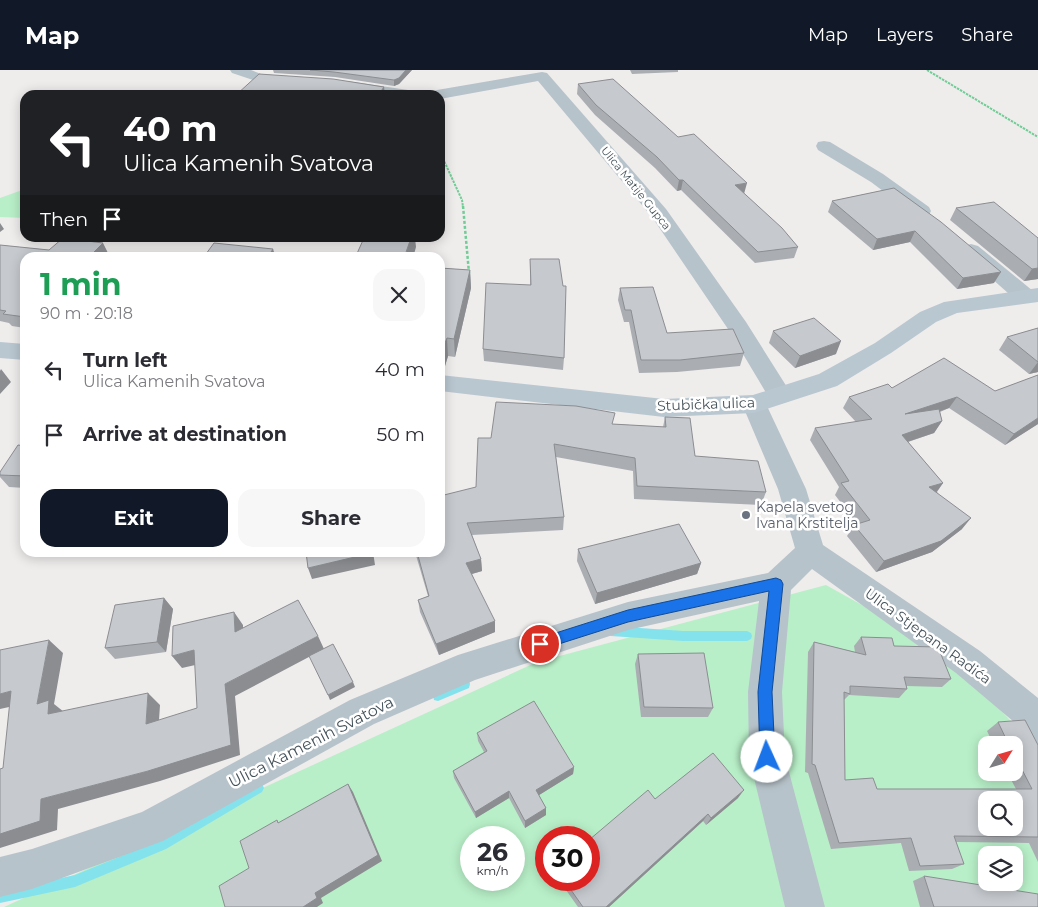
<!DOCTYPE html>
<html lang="en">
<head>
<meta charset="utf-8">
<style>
  :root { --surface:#fff; --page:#f7f7f7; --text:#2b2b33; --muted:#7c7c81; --accent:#111827 }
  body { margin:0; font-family:Montserrat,sans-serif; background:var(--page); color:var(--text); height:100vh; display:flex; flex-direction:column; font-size:19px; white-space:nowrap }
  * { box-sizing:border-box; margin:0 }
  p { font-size:16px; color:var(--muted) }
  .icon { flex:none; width:28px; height:28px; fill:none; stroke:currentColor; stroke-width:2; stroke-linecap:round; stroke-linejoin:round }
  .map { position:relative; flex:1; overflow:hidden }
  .side { position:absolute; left:20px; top:182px; width:425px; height:305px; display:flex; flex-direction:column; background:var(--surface); border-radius:15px; box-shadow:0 2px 12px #0003 }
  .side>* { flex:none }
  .guide { position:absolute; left:20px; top:20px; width:425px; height:152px; border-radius:15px; box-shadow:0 2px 12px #0003; background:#202124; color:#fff; overflow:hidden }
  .needle { width:32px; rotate:53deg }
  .fabs { position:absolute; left:978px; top:666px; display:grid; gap:10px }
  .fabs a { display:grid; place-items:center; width:45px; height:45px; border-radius:10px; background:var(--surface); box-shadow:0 2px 12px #0003; font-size:25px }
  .speed { position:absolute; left:460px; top:756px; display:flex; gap:10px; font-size:25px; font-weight:700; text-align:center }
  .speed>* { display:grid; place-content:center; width:65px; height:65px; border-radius:50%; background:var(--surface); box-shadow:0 2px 12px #0003; line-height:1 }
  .speed small { font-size:12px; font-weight:400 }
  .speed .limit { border:8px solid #d22; background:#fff; color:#111 }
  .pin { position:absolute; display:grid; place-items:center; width:42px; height:42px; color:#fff; margin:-21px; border:2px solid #fff; border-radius:50%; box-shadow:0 1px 5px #0007 }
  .me { position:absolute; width:55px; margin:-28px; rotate:358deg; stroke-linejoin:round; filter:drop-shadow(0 0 4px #0008) }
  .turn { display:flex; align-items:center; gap:18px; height:105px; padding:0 20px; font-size:22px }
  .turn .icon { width:65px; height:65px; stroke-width:2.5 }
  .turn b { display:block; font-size:35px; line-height:42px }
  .then { display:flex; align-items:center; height:48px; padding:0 20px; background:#0003; gap:10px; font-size:19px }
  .round { display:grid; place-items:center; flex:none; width:52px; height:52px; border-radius:15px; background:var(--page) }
  .headline { display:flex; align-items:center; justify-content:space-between; height:85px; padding:0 20px }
  h1 { font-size:30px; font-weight:700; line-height:38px; color:#1e9e55 }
  .button { display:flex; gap:10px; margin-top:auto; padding:10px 20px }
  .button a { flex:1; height:58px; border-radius:15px; background:var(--accent); color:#fff; font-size:20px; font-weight:700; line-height:58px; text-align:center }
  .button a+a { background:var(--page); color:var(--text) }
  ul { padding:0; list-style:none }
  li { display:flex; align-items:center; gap:15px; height:65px; padding:0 20px }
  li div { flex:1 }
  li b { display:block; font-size:19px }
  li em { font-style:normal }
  header { display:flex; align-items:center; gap:30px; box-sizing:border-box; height:70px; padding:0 25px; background:var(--accent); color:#fff }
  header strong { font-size:24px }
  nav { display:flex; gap:28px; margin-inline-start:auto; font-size:18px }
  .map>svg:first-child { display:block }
</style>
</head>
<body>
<header>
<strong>Map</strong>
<nav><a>Map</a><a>Layers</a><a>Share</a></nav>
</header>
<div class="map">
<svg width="1038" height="837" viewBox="0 0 1038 837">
  <rect width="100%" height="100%" fill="#efecec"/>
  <path fill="#b8efc8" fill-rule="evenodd" d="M 25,119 L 25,148 L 0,147 L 0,128 Z
    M 826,515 L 887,549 L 990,629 L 1026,667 L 1038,687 L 1038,837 L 4,837 L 537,592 ZM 986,675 L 1014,675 L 1014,702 L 986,702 ZM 986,730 L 1014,730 L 1014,758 L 986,758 ZM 471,768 L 514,768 L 514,810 L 471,810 ZM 546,768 L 589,768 L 589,810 L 546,810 ZM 986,785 L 1014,785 L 1014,812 L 986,812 Z"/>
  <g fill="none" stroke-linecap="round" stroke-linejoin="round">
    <path fill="#84e2ed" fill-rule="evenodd" d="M 611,556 L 683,561 L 747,561 L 751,563 L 752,566 L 751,569 L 747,571 L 683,571 L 611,566 L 607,564 L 606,561 L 607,558 Z
      M 465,609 L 469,610 L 470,614 L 469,618 L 438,631 L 434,630 L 433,626 L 434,622 Z
      M 258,712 L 262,714 L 264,718 L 262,722 L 166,779 L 75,817 L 0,833 L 0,821 L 75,805 L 158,771 Z"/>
    <path stroke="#70cd96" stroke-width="2" stroke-dasharray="2.5 1" stroke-linecap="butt" d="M 927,0 L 1038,67
      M 440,82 L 462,130 L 463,137"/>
    <path stroke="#70cd96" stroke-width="2.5" stroke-dasharray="3 2" stroke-linecap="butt" d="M 463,136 L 469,203"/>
    <path fill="#b7c3ca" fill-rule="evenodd" d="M 230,0 L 251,0 L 261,4 L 297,7 L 299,10 L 297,13 L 292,14 L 259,12 L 232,3 Z
      M 542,2 L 547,3 L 666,139 L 746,252 L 792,325 L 789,331 L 780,334 L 771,331 L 728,259 L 652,147 L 538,11 L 440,29 L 440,25 L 429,25 L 432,22 L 437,20 Z
      M 347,11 L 408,20 L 413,22 L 416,25 L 380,25 L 342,18 L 340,15 L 342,12 Z
      M 824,71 L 830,72 L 883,104 L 929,137 L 931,141 L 929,145 L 922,147 L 915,145 L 871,112 L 818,80 L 816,76 L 818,72 Z
      M 971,174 L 978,176 L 1033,221 L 1036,226 L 1033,231 L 1025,233 L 1017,231 L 964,184 L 961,180 L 964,176 Z
      M 754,325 L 763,328 L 766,334 L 806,419 L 823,475 L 980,581 L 1038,628 L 1038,674 L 1026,669 L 1014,652 L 956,603 L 812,499 L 791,520 L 782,622 L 785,687 L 825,837 L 785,837 L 749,687 L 748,622 L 759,531 L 628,560 L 475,610 L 374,654 L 163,771 L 32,819 L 0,827 L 0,787 L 32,779 L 142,742 L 350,630 L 458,585 L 628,532 L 768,503 L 795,478 L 778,419 L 742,334 L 745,328 Z"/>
    <path fill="#b9c7d1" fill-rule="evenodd" d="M 1038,218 L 1038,232 L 957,243 L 936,252 L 891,283 L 837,316 L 754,343 L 664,347 L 440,321 L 440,305 L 664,329 L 753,325 L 819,304 L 875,273 L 920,242 L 944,232 Z
      M 0,272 L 25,274 L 25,290 L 0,288 Z"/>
  </g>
  <path fill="#aaaeb2" d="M 273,0 L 412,0 L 399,14 L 394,16 L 335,7 L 274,3 Z
    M 630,0 L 678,0 L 678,2 L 632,4 Z
    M 578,14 L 678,67 L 744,124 L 798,177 L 794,188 L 755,193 L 681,120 L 677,121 L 655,98 L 595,45 L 577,24 Z
    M 894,118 L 994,213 L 957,219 L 910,172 L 873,180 L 828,142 L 832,131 Z
    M 956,138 L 1038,168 L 1038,209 L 1024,211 L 950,150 Z
    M 0,175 L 49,180 L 109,185 L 25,188 L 25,258 L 12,256 L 9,253 L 0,251 Z
    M 530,189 L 564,288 L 563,300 L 484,291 L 483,279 L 530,215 Z
    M 440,198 L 470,200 L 471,218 L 455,287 L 448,286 L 445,296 L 440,295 Z
    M 620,218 L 667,263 L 744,283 L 740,296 L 677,302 L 639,303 L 629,252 L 624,252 L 618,230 Z
    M 1038,258 L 1038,302 L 1029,304 L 999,280 L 1007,267 Z
    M 773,261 L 836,284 L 795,298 L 769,273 Z
    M 1038,305 L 1038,354 L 1005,375 L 949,338 L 940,342 L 942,351 L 934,363 L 908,372 L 943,413 L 937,422 L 962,459 L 932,482 L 876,502 L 847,466 L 854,455 L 857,454 L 835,425 L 839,417 L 810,370 L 815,358 L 856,352 L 843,338 L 849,327 L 892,318 L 995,321 Z
    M 665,347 L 695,386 L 766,422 L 761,435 L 634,429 L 633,401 L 556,387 L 564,447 L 563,460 L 472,465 L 481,489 L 482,501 L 472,504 L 495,562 L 439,585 L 420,542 L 418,530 L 428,526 L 415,482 L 440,482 L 476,417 L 491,368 L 613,354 L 663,357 Z
    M 25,376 L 25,418 L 9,417 L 0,407 L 0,402 Z
    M 578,479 L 701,493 L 697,504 L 595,534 L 577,491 Z
    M 164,528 L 173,539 L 166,582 L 115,589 L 105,578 Z
    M 861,567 L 894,576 L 951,609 L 942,617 L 907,616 L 907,619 L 899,628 L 849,625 L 844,630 L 845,710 L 877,719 L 1016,719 L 1007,702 L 1014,702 L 1014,675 L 994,675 L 987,661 L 998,652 L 1038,675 L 1038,792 L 1029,773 L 956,772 L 964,794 L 952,799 L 909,801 L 901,773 L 831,779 L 808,703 L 805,702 L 808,582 L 814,572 L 855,582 L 854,576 Z
    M 638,584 L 713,638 L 708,647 L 641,647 L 635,594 Z
    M 477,663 L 574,697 L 573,704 L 539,725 L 546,738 L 546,745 L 525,758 L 509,728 L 476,748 L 454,708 L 453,701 L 484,682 L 478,671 Z
    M 738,728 L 706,755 L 703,751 L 609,837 L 578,837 L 559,810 L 589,810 L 655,729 Z
    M 924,806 L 1038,837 L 920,837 L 913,811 Z"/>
  <path fill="#8b8d91" d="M 406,0 L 412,0 L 399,14 L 394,16 L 394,10 Z
    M 384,17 L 385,25 L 378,25 Z
    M 679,110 L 683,110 L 681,120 L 677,121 Z
    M 747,113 L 744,124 L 735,115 Z
    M 0,153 L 4,159 L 0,162 Z
    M 915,161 L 910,172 L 873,180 L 877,169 Z
    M 411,168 L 415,168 L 416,177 L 413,188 L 404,188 Z
    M 103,173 L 109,185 L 107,188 L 88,188 Z
    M 273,179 L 276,188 L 267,188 Z
    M 1038,198 L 1038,209 L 1024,211 L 1032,199 Z
    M 470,200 L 471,218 L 455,287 L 454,269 Z
    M 1001,202 L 994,213 L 957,219 L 963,208 Z
    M 447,268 L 448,286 L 445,296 L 443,278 Z
    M 841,271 L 836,284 L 795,298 L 800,286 Z
    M 1038,292 L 1038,302 L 1029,304 Z
    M 1,299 L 11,312 L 0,324 L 0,301 Z
    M 442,326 L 443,338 L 440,352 L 440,334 Z
    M 957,327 L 949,338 L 898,356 L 905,344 Z
    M 1038,348 L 1038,354 L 1005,375 L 1014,364 Z
    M 942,351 L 934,363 L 895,376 L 902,365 Z
    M 943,413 L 935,424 L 929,417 Z
    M 971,448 L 962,459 L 932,482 L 876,502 L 884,491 Z
    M 372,482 L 373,482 L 375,495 L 312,509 L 308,498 Z
    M 481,489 L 482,501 L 468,505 L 466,493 Z
    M 701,493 L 697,504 L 595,534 L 597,523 Z
    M 164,528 L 173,539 L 166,582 L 157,572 Z
    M 234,542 L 243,555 L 243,575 L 235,562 Z
    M 495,551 L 495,562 L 439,585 L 436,574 Z
    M 318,566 L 324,579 L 235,626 L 240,685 L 160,711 L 58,739 L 57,760 L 0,778 L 0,764 L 41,729 L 148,701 L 225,614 Z
    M 49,570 L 63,583 L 54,634 L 64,642 L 48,644 L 37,634 Z
    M 194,580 L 204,593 L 182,598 L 172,586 Z
    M 353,612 L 355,617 L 330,630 L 328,625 Z
    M 11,621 L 27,633 L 0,639 L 0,624 Z
    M 148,623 L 160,635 L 158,665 L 146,654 Z
    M 574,697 L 573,704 L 536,727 L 536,720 Z
    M 348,714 L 353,722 L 382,791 L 321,828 L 323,833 L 317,837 L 303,837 L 315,823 Z
    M 744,720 L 738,728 L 706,755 L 711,748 Z
    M 509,721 L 509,728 L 476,748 L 475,742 Z
    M 546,738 L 546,745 L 525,758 L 525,751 Z
    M 708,744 L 703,751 L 609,837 L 606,837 Z"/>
  <path fill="#c6cacf" stroke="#8b8d91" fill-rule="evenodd" d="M 310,0 L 406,0 L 399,8 L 394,10 L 334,2 Z
    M 259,4 L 333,9 L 384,17 L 378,25 L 236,25 Z
    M 613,9 L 678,67 L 694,64 L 747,113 L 735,115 L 782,158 L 798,177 L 758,182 L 683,110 L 679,110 L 657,87 L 596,35 L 578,14 Z
    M 894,118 L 941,152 L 1001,202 L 963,208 L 915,161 L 877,169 L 832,131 Z
    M 994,132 L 1038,168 L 1038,198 L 1032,199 L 956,138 Z
    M 63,168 L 103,173 L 88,188 L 25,188 L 25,247 L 3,244 L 6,241 L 0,240 L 0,175 L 49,180 Z
    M 364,168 L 411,168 L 404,188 L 355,188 Z
    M 214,173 L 273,179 L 267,188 L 203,188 Z
    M 530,189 L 559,189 L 563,216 L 566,216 L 564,288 L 483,279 L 486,213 L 531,215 Z
    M 440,198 L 470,200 L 454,269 L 447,268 L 443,278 L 440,277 Z
    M 653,217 L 667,263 L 733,259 L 744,283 L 680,290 L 641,290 L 631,240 L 625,240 L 620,218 Z
    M 814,248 L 841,271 L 800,286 L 773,261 Z
    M 1038,258 L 1038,292 L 1007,267 Z
    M 944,288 L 995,321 L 1038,305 L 1038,348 L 1014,364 L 957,327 L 905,344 L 939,339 L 942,351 L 902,365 L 943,413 L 929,417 L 971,448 L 941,471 L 884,491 L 854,455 L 870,450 L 841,413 L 849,411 L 815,358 L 872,349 L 849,327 L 888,314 L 892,318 Z
    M 496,332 L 576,336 L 615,343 L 612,354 L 666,357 L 665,347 L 690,348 L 695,386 L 758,391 L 766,422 L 637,416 L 635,388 L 554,374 L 564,447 L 467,453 L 481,489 L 466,493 L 495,551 L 436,574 L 418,530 L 429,526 L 417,482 L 440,482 L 440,426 L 476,417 L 478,368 L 491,368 Z
    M 18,375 L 25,376 L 25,406 L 0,405 L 0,402 Z
    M 679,454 L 701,493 L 597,523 L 578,479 Z
    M 306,482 L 372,482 L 372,483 L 308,498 Z
    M 164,528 L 157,572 L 105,578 L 115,535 Z
    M 298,530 L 318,566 L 225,614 L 231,675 L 148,701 L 41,729 L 40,751 L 0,764 L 0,699 L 3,698 L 11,621 L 0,624 L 0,580 L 49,570 L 37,634 L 49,630 L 48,644 L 148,623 L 146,654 L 197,638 L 194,580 L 172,586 L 173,556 L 234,542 L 235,562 Z
    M 861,567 L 892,568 L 894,576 L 938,577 L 951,609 L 904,607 L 907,619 L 850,616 L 850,624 L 844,622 L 845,710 L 873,708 L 877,719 L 1032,719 L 1014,684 L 1014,675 L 1009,675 L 998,652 L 1025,650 L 1038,675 L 1038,767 L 954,766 L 964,794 L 920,796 L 911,768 L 839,773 L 815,695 L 812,694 L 814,572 L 866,585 ZM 986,730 L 1014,730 L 1014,758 L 986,758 Z
    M 333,574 L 353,612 L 328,625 L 309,586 Z
    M 704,583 L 713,638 L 644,637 L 638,584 Z
    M 534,631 L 574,697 L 536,720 L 546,738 L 525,751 L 509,721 L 475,742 L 453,701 L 487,681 L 477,663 Z
    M 713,683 L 744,720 L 711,748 L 708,744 L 606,837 L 583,837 L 564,810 L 589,810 L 589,770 L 648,720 L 655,729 Z
    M 348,714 L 378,785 L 315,823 L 317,828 L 303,837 L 225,837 L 219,816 L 249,798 L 240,771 L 277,750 L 278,753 Z
    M 924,806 L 1038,824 L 1038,837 L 934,837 Z"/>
  <path fill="#1a73e8" stroke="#114b97" d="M 776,508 L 781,510 L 783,514 L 772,622 L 775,687 L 773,692 L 767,694 L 762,692 L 760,687 L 758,622 L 769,521 L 628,552 L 540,580 L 536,578 L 534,574 L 536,570 L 540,568 L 628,540 Z"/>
  <circle fill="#6b7280" stroke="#fff" stroke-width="2" cx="746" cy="445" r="5"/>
  <g text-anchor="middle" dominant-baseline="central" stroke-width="5" stroke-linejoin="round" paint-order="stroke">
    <g font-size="11" fill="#44525a" stroke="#fff">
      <text transform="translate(636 118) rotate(51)">Ulica Matije Gupca</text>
    </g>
    <g font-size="14" fill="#44525a" stroke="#fff">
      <text transform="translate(706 334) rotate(-2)">Stubička ulica</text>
      <text transform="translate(928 566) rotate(36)">Ulica Stjepana Radića</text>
    </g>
    <g font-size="14" fill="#5b616d" stroke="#fff" text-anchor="start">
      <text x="756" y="437">Kapela svetog<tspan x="756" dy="16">Ivana Krstitelja</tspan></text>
    </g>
    <g font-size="16" fill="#44525a" stroke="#fff">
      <text transform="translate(311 672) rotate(-27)">Ulica Kamenih Svatova</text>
    </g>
  </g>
</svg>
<div class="fabs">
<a><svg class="needle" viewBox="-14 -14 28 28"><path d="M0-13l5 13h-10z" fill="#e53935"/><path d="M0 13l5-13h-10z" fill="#7c7c81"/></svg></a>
<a><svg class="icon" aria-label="search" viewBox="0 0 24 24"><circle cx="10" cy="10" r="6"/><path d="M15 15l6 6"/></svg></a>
<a><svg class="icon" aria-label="layers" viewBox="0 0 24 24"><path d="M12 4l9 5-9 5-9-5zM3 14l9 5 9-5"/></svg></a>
</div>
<div class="speed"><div>26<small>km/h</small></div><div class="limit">30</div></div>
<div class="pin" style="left:540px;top:574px;background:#d93025"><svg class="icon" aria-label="arrive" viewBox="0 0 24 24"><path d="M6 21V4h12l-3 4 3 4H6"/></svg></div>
<svg class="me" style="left:767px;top:687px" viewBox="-20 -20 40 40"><circle r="19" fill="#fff"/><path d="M0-13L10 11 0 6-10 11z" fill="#1a73e8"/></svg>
<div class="guide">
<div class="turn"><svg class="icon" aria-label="left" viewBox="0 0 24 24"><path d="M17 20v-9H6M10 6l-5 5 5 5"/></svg><div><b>40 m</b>Ulica Kamenih Svatova</div></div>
<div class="then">Then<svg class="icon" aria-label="arrive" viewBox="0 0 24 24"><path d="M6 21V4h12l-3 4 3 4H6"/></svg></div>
</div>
<section class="side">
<div class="headline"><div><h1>1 min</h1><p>90 m · 20:18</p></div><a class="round"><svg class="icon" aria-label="close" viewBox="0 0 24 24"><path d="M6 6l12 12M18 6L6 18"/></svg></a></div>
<ul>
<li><svg class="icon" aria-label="left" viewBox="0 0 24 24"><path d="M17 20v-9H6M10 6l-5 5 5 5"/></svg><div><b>Turn left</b><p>Ulica Kamenih Svatova</p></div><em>40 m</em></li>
<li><svg class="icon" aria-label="arrive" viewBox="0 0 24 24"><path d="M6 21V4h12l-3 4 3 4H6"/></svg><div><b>Arrive at destination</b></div><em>50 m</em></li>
</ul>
<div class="button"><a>Exit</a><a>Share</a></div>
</section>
</div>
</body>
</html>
